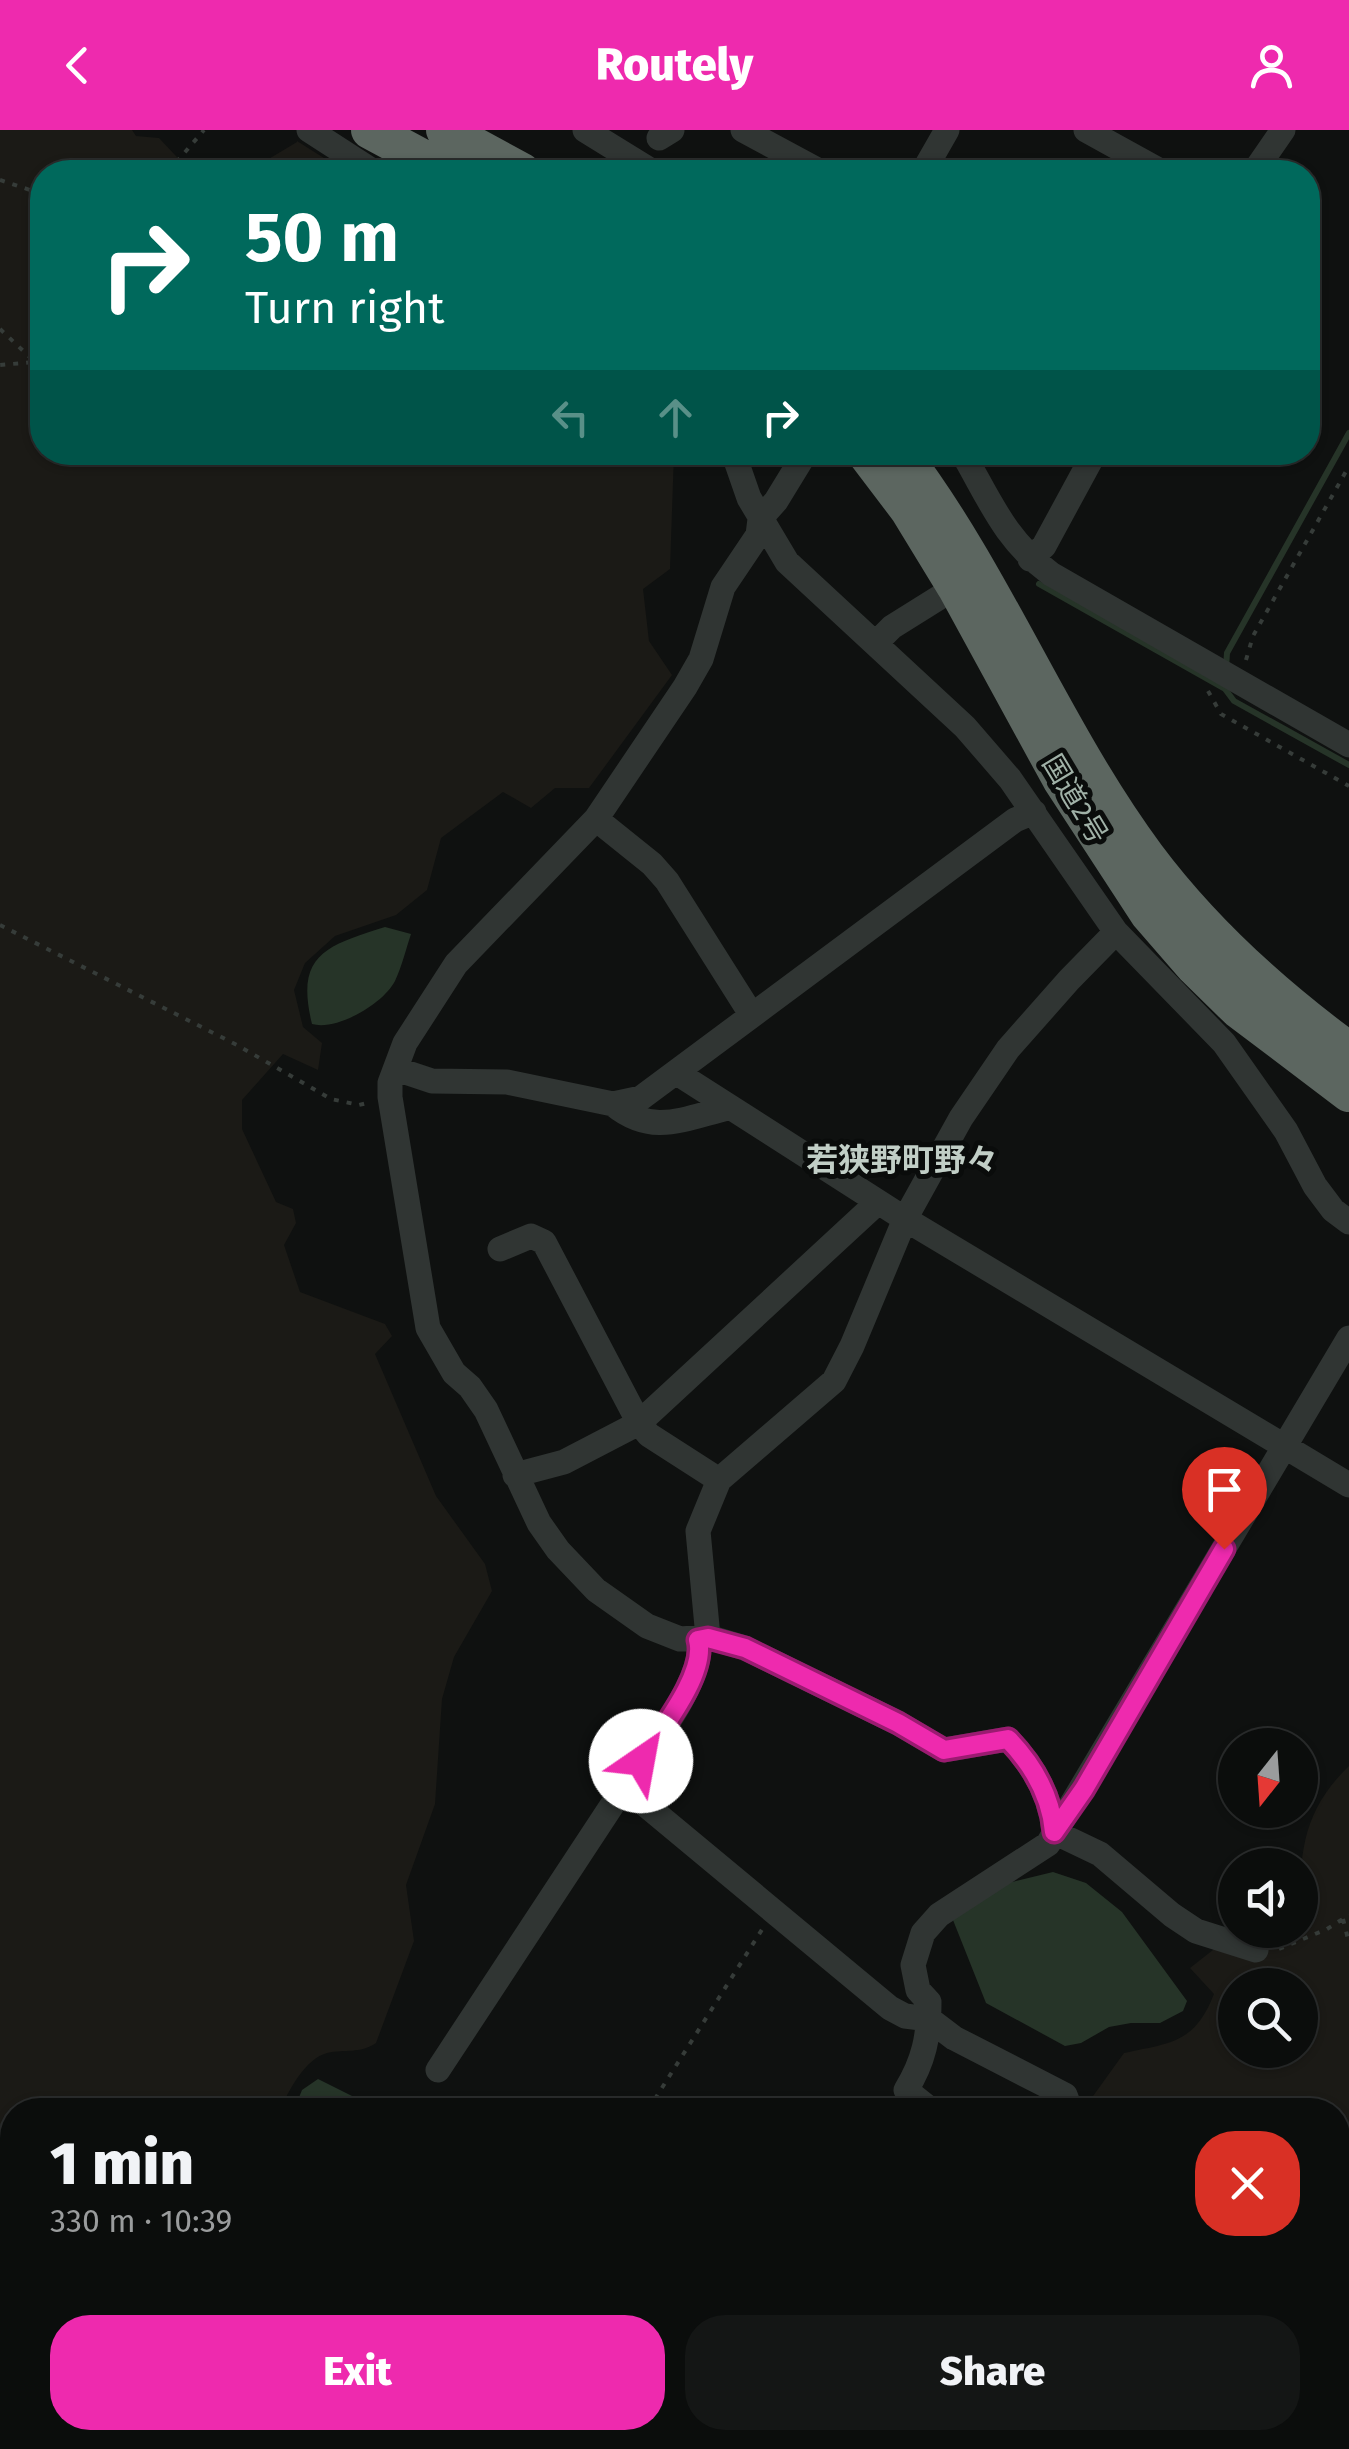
<!DOCTYPE html>
<html lang="en">
<head>
<meta charset="utf-8">
<style>
  :root { --surface:#0b0d0c; --page:#141615; --text:#f1f3f6; --muted:#9a9c9d; --line:#2b2d2d; --accent:#ee2aae }
  body { margin:0; font-family:"Fira Sans","Noto Sans JP",sans-serif; background:var(--page); color:var(--text); height:100vh; display:flex; flex-direction:column; font-size:38px; white-space:nowrap }
  * { box-sizing:border-box; margin:0 }
  p { font-size:32px; color:var(--muted) }
  .icon { flex:none; width:55px; height:55px; fill:none; stroke:currentColor; stroke-width:2; stroke-linecap:round; stroke-linejoin:round }
  .map { position:relative; flex:1; overflow:hidden }
  .sheet { position:absolute; left:0px; top:1968px; width:1350px; height:352px; display:flex; flex-direction:column; background:var(--surface); border-radius:40px 40px 0 0; box-shadow:0 2px 8px #0004,0 0 0 2px var(--line) }
  .sheet>* { flex:none }
  .hud { position:absolute; left:30px; top:30px; width:1290px; height:305px; border-radius:40px; box-shadow:0 2px 8px #0004,0 0 0 2px var(--line); background:#00695c; color:#fff; overflow:hidden }
  .needle { width:65px; rotate:197deg }
  .buttons { position:absolute; left:1218px; top:1598px; display:grid; gap:20px }
  .buttons a { display:grid; place-items:center; width:100px; height:100px; border-radius:50%; background:var(--surface); box-shadow:0 2px 8px #0004,0 0 0 2px var(--line); font-size:50px }
  .pin { position:absolute; display:grid; place-items:center; width:85px; height:85px; color:#fff; margin:-102px -42px; border-radius:50% 50% 50% 0; rotate:-45deg; box-shadow:0 0 10px #0007 }
  .pin .icon { rotate:45deg }
  .me { position:absolute; width:110px; margin:-55px; rotate:33deg; stroke-linejoin:round; filter:drop-shadow(0 0 8px #0008) }
  .turn { display:flex; align-items:center; gap:35px; height:210px; padding:0 50px; font-size:45px }
  .turn .icon { width:130px; height:130px; stroke-width:2.5 }
  .turn b { display:block; font-size:70px; line-height:85px }
  .lanes { display:flex; align-items:center; height:95px; padding:0 50px; background:#0003; justify-content:center; gap:50px; direction:ltr }
  .lanes .off { opacity:.35 }
  .round { display:grid; place-items:center; flex:none; width:105px; height:105px; border-radius:40px; background:var(--page) }
  .headline { display:flex; align-items:center; justify-content:space-between; height:170px; padding:0 50px }
  h1 { font-size:60px; font-weight:800; line-height:75px }
  .button { display:flex; gap:20px; margin-top:auto; padding:20px 50px }
  .button a { flex:1; height:115px; border-radius:40px; background:var(--accent); color:#fff; font-size:40px; font-weight:800; line-height:115px; text-align:center }
  .button a+a { background:var(--page); color:var(--text) }
  header { display:flex; justify-content:space-between; align-items:center; height:130px; padding:0 50px; background:var(--accent); color:#fff; font-size:45px; font-weight:800 }
  .map>svg:first-child { display:block }
</style>
</head>
<body>
<header><svg class="icon" aria-label="back" viewBox="0 0 24 24"><path d="M15 5l-7 7 7 7"/></svg>Routely<svg class="icon" aria-label="person" viewBox="0 0 24 24"><circle cx="12" cy="8" r="4"/><path d="M4 21q1-7 8-7t8 7"/></svg></header>
<div class="map">
<svg width="1349" height="2319" viewBox="0 0 1349 2319">
  <rect width="100%" height="100%" fill="#0f1110"/>
  <path fill="#1b1a16" fill-rule="evenodd" d="M 0,0 L 132,0 L 136,6 L 159,8 L 191,42 L 42,42 L 42,322 L 674,323 L 670,439 L 643,459 L 649,511 L 672,545 L 589,658 L 555,658 L 531,678 L 503,662 L 441,708 L 427,760 L 396,785 L 335,806 L 305,833 L 294,860 L 303,897 L 322,913 L 318,940 L 283,924 L 242,970 L 242,999 L 276,1072 L 293,1079 L 296,1093 L 284,1115 L 300,1162 L 385,1194 L 392,1206 L 375,1224 L 436,1366 L 485,1434 L 492,1461 L 454,1527 L 442,1569 L 435,1674 L 406,1755 L 414,1811 L 376,1913 C 359,1924 346,1919 327,1923 C 305,1929 289,1960 280,1980 L 12,1980 L 12,2308 L 1338,2308 L 1338,1980 L 1083,1980 L 1124,1923 C 1171,1913 1195,1913 1214,1864 L 1190,1838 L 1218,1816 L 1246,1824 L 1268,1800 L 1300,1800 C 1300,1733 1297,1686 1349,1636 L 1349,2319 L 0,2319 ZM 1235,1855 L 1300,1855 L 1300,1920 L 1235,1920 Z
    M 297,11 L 346,42 L 247,42 L 297,12 Z"/>
  <path fill="#263428" d="M 385,797 L 411,804 C 406,819 402,836 395,851 C 383,874 337,901 312,894 C 295,825 325,816 385,797 Z
    M 1053,1742 L 1086,1753 L 1122,1782 L 1187,1871 L 1183,1881 L 1160,1893 L 1131,1893 L 1109,1897 L 1081,1913 L 1065,1916 L 986,1873 L 951,1785 L 1004,1754 Z
    M 318,1949 L 380,1980 L 294,1980 L 302,1960 Z"/>
  <g fill="none" stroke-linecap="round" stroke-linejoin="round">
    <path stroke="#263428" stroke-width="6" d="M 1039,454 L 1225,559 L 1234,571 L 1349,635
      M 1226,538 L 1227,523 L 1349,303"/>
    <path stroke="#363c39" stroke-width="4" stroke-dasharray="5 8" stroke-linecap="butt" d="M 168,42 L 204,0
      M 0,50 L 42,64
      M 0,199 L 35,232 L 0,235
      M 1246,530 L 1253,506 L 1349,336
      M 1208,561 L 1221,584 L 1349,656
      M 0,795 L 237,915 L 331,969 L 359,975 L 371,972
      M 1343,1789 L 1349,1813
      M 1279,1819 L 1327,1799 L 1349,1785
      M 648,1980 L 763,1798
      M 1338,2104 L 1349,2084
      M 1338,2223 L 1349,2208
      M 1282,2319 L 1284,2308"/>
    <path stroke="#303533" stroke-width="25" d="M 309,0 L 374,42
      M 585,0 L 653,42
      M 743,0 L 821,42
      M 1086,0 L 1162,42
      M 659,8 L 672,0
      M 923,42 L 947,0
      M 1254,42 L 1283,0
      M 733,322 L 749,368 L 787,432 L 965,597 L 1010,649 L 1116,802 L 1224,913 L 1286,1001 L 1315,1056 L 1333,1080 L 1349,1092
      M 806,322 L 776,371 L 760,389 L 758,405 L 723,457 L 701,529 L 685,557 L 596,689 L 456,834 L 405,913 L 390,953 L 390,967 L 428,1198 L 454,1243 L 470,1257 L 486,1280 L 539,1393 L 558,1420 L 596,1460 L 647,1496 L 680,1509 L 708,1507 L 745,1518 L 898,1593 L 944,1620 L 1008,1609 C 1032,1634 1051,1666 1054,1702
      M 962,322 C 990,370 1004,409 1051,444 L 1349,615
      M 1030,429 L 1044,416 L 1095,322
      M 877,512 L 892,497 L 956,457
      M 596,689 L 652,734 L 667,751 L 751,884
      M 396,939 L 432,951 L 507,952 L 613,974 L 641,968 L 1015,690 L 1034,682
      M 677,943 L 905,1089 L 1349,1355
      M 613,974 C 652,1006 683,989 727,978
      M 500,1119 L 531,1106 L 544,1112 L 639,1293 L 649,1305 L 719,1350
      M 515,1345 L 564,1332 L 639,1293 L 878,1072
      M 708,1507 L 698,1401 L 719,1350 L 834,1251 L 852,1216 L 905,1089 L 961,988 L 1008,919 L 1069,850 L 1116,802
      M 698,1510 C 708,1546 645,1625 624,1657 L 890,1878 L 905,1886 L 929,1889 L 954,1908 L 1065,1965 L 1068,1973 L 1065,1980
      M 1054,1702 L 1100,1724 L 1172,1785 L 1196,1801 L 1256,1820
      M 438,1940 L 624,1657
      M 931,1980 L 906,1960 C 924,1931 929,1906 929,1872 L 918,1860 L 913,1835 L 923,1803 L 939,1785 L 1048,1714 L 1349,1208"/>
    <path stroke="#5c6660" stroke-width="38" d="M 370,0 L 448,42
      M 445,0 L 522,42
      M 865,322 L 909,380 L 956,457 L 1061,649 L 1149,784 L 1195,837 L 1238,879 L 1349,963
      M 900,322 C 996,448 1052,599 1146,726 C 1202,801 1274,866 1349,921"/>
  </g>
  <g fill="none" stroke-linecap="round" stroke-linejoin="round">
    <g stroke="#9b1b71" stroke-width="25">
      <path id="route" d="M 641,1631 C 659,1602 707,1544 698,1510 L 708,1508 L 745,1518 L 898,1593 L 944,1620 L 1008,1609 C 1032,1634 1051,1666 1054,1702 L 1084,1659 L 1224,1419"/>
    </g>
    <use href="#route" stroke="#ee2aae" stroke-width="18"/>
  </g>
  <g text-anchor="middle" dominant-baseline="central" stroke-width="10" stroke-linejoin="round" paint-order="stroke">
    <g font-size="28" fill="#a0b1a7" stroke="#0a0c0b">
      <text transform="translate(1075 669) rotate(59)">国道2号</text>
    </g>
    <g font-size="32" font-weight="bold" fill="#c1cec6" stroke="#0a0c0b">
      <text x="902" y="1030">若狭野町野々</text>
    </g>
  </g>
</svg>
<div class="buttons">
<a><svg class="needle" viewBox="-14 -14 28 28"><path d="M0-13l5 13h-10z" fill="#e53935"/><path d="M0 13l5-13h-10z" fill="#9a9c9d"/></svg></a>
<a><svg class="icon" aria-label="sound" viewBox="0 0 24 24"><path d="M4 9h4l5-4v14l-5-4H4zM17 9q2 3 0 6"/></svg></a>
<a><svg class="icon" aria-label="search" viewBox="0 0 24 24"><circle cx="10" cy="10" r="6"/><path d="M15 15l6 6"/></svg></a>
</div>
<div class="pin" style="left:1224px;top:1419px;background:#d93025"><svg class="icon" aria-label="arrive" viewBox="0 0 24 24"><path d="M6 21V4h12l-3 4 3 4H6"/></svg></div>
<svg class="me" style="left:641px;top:1631px" viewBox="-20 -20 40 40"><circle r="19" fill="#fff"/><path d="M0-13L10 11 0 6-10 11z" fill="#ee2aae"/></svg>
<div class="hud">
<div class="turn"><svg class="icon" aria-label="right" viewBox="0 0 24 24"><path d="M7 20v-9h11M14 6l5 5-5 5"/></svg><div><b>50 m</b>Turn right</div></div>
<div class="lanes"><svg class="icon off" aria-label="left" viewBox="0 0 24 24"><path d="M17 20v-9H6M10 6l-5 5 5 5"/></svg><svg class="icon off" aria-label="ahead" viewBox="0 0 24 24"><path d="M12 20V5M6 11l6-6 6 6"/></svg><svg class="icon" aria-label="right" viewBox="0 0 24 24"><path d="M7 20v-9h11M14 6l5 5-5 5"/></svg></div>
</div>
<section class="sheet">
<div class="headline"><div><h1>1 min</h1><p>330 m · 10:39</p></div><a class="round" style="background:#d93025;color:#fff"><svg class="icon" aria-label="close" viewBox="0 0 24 24"><path d="M6 6l12 12M18 6L6 18"/></svg></a></div>
<div class="button"><a>Exit</a><a>Share</a></div>
</section>
</div>
</body>
</html>
